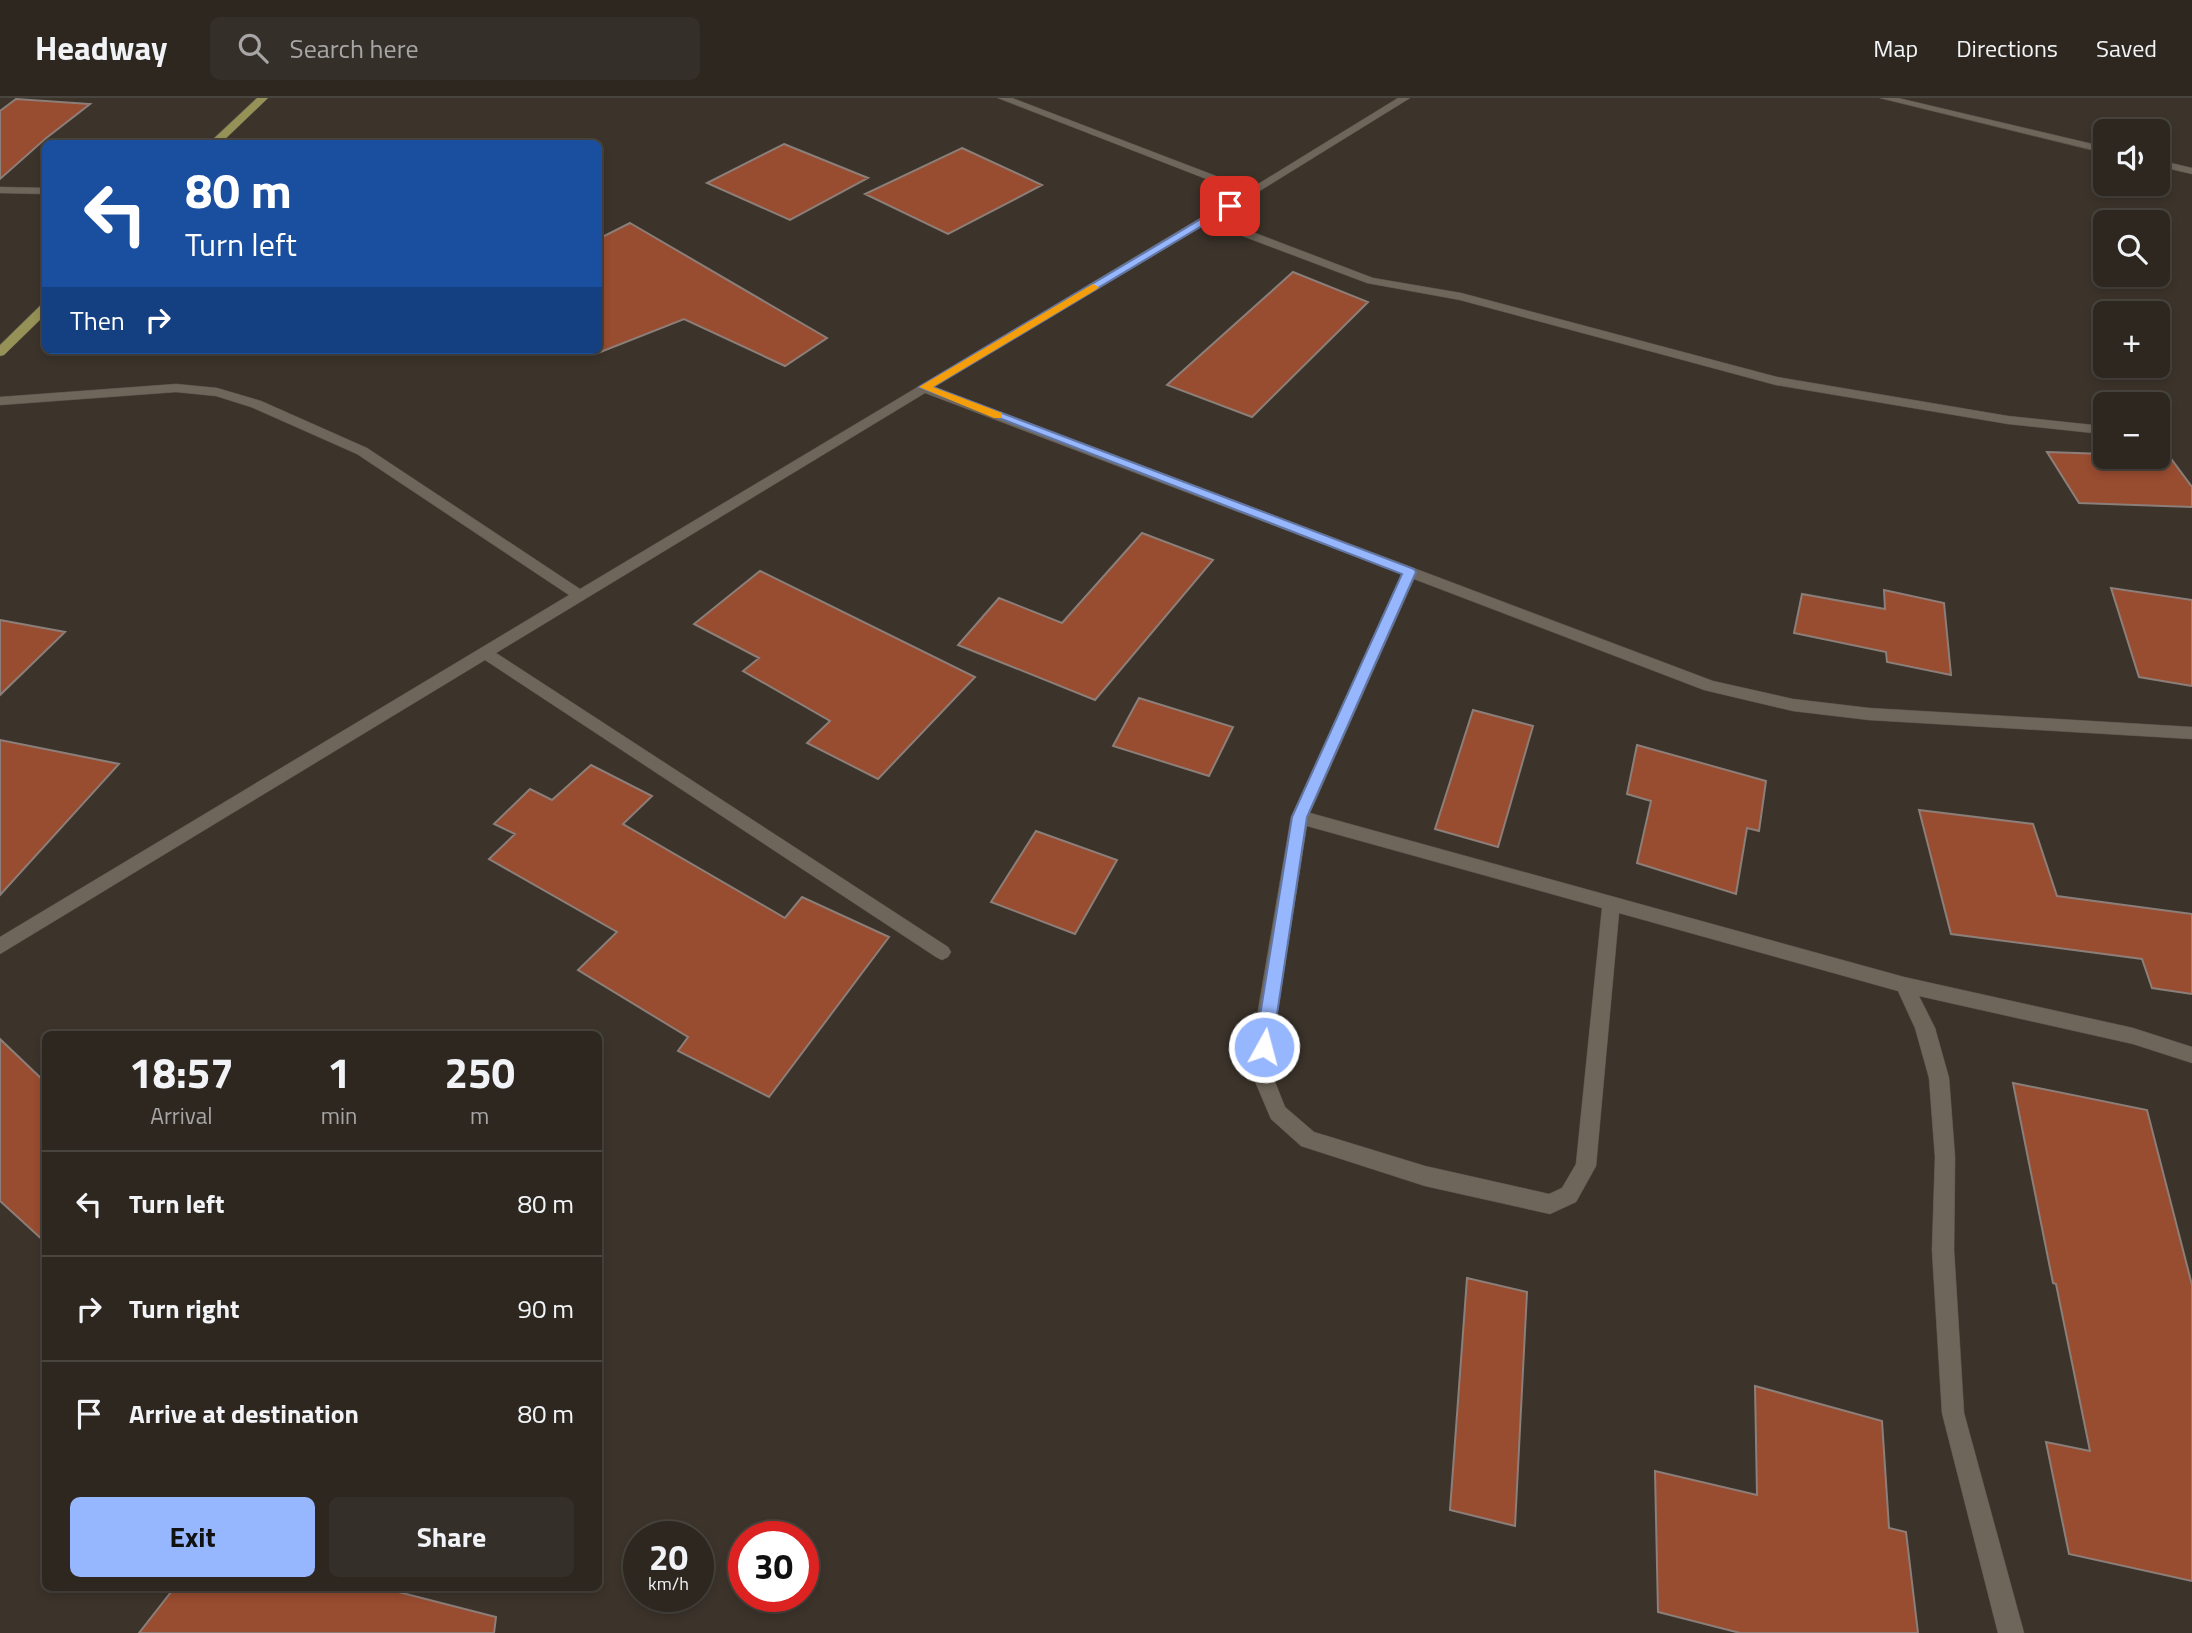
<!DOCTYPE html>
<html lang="en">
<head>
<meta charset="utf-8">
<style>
  :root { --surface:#2d2720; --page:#352f29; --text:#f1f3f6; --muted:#a7a5a5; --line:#48443e; --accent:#96b6fd }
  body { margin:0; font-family:"Titillium Web",sans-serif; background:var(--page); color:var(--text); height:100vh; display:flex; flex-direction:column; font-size:26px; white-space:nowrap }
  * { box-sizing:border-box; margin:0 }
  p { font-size:23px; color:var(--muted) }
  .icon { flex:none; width:38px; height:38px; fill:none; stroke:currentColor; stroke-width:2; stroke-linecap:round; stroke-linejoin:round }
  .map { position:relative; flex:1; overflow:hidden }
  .drawer { position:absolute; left:42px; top:933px; width:560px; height:560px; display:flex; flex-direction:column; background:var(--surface); border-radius:10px; box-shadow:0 4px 10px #0003,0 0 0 2px var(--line) }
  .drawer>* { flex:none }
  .top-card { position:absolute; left:42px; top:42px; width:560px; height:214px; border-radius:10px; box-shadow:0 4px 10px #0003,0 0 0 2px var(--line); background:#1a4fa0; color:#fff; overflow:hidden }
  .tools { position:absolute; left:2093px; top:21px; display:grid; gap:14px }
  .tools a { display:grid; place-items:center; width:77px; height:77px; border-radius:10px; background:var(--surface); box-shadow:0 4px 10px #0003,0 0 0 2px var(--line); font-size:35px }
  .speed { position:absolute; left:623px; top:1423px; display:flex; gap:14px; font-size:35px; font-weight:700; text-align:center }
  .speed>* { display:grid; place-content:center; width:91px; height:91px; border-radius:50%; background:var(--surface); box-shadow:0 4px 10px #0003,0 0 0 2px var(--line); line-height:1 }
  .speed small { font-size:18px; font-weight:400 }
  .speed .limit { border:10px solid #d22; background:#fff; color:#111 }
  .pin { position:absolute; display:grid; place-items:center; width:60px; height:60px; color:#fff; margin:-30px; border-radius:14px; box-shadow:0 4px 10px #0006 }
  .me { position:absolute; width:77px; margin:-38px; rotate:7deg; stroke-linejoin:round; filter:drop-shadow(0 0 5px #0008) }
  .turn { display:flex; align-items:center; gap:24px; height:147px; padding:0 28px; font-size:32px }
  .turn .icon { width:91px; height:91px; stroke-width:2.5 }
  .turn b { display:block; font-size:49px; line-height:60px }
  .then { display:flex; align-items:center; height:66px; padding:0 28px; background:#0003; gap:14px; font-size:26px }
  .eta { display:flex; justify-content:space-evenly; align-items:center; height:119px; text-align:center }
  .eta b { font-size:42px; font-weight:700; line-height:49px }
  .cta { display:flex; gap:14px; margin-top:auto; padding:14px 28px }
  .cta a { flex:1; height:80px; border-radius:10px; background:var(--accent); color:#111; font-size:28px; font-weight:700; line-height:80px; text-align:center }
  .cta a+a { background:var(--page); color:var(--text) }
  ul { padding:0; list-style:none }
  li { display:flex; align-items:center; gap:21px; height:105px; padding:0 28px; border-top:2px solid var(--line) }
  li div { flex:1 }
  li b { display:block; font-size:26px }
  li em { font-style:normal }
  header { display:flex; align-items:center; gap:42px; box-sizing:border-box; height:98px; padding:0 35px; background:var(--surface); border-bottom:2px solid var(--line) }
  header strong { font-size:33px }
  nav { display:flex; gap:38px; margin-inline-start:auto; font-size:24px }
  .search { width:490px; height:63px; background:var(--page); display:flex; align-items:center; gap:18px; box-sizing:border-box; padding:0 24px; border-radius:10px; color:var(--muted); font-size:26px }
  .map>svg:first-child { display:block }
</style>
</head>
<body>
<header>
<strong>Headway</strong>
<div class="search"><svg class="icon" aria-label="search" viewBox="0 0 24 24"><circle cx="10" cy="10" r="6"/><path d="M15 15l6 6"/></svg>Search here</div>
<nav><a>Map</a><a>Directions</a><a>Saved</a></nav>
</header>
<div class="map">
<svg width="2192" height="1535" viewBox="0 0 2192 1535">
  <rect width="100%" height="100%" fill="#3c342b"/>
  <path fill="#984c30" stroke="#8c7e79" stroke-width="2" d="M 16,1 L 90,6 L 45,41 L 0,81 L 0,13 Z
    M 784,46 L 868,80 L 790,122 L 707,85 Z
    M 962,50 L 1042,87 L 948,136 L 865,96 Z
    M 630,125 L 827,240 L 785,268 L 684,221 L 598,255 L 598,141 Z
    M 1293,174 L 1368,204 L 1252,319 L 1167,287 Z
    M 2047,354 L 2105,356 L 2105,359 L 2169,358 L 2192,389 L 2192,409 L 2079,405 Z
    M 1142,435 L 1213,462 L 1095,602 L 958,547 L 999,500 L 1062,525 Z
    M 760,473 L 975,579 L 878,681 L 807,645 L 830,623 L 743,573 L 759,560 L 694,526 Z
    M 2111,490 L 2192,502 L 2192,588 L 2139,579 Z
    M 1884,492 L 1944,505 L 1951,577 L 1887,564 L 1886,554 L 1794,535 L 1802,496 L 1885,511 Z
    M 0,522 L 65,534 L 0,597 Z
    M 1139,600 L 1233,629 L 1209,678 L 1113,648 Z
    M 1473,612 L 1533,628 L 1498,749 L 1435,731 Z
    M 0,642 L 119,666 L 0,797 Z
    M 1637,647 L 1766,683 L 1759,733 L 1747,730 L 1736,796 L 1637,765 L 1651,703 L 1627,696 Z
    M 591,667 L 652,698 L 623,726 L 785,820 L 802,799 L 889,839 L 769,999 L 678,953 L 688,939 L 578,872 L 617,834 L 489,761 L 515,736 L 494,726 L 530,691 L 552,702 Z
    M 1919,712 L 2033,726 L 2057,798 L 2192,816 L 2192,896 L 2152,890 L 2142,861 L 1951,836 Z
    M 1036,733 L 1117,762 L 1075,836 L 991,804 Z
    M 0,941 L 46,985 L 46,1145 L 0,1103 Z
    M 2013,985 L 2147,1012 L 2192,1187 L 2192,1483 L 2069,1456 L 2046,1344 L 2090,1353 L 2056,1186 L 2053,1185 Z
    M 1467,1180 L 1527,1194 L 1515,1428 L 1450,1412 Z
    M 1755,1288 L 1882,1323 L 1889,1430 L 1906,1434 L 1918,1535 L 1740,1535 L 1658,1514 L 1655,1373 L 1757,1397 Z
    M 175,1489 L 379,1489 L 496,1519 L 494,1535 L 139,1535 Z"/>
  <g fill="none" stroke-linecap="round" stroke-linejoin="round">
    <g stroke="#58524b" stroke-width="1">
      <path id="minor" d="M 998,0 L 1012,0 L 1250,91 L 1398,0 L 1410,0 L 1216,120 L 1373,180 L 1461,195 L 1777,279 L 2008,318 L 2093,327 L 2100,331 L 2093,335 L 2008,326 L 1776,287 L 1460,202 L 1367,185 L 1208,125 L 934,289 L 1713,583 L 1793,601 L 1869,610 L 2192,629 L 2192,641 L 1869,622 L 1793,613 L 1704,592 L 1414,481 L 1310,715 L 1904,879 L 2133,930 L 2192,949 L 2192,965 L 2133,946 L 1919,898 L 1935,930 L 1949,980 L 1955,1059 L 1954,1152 L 1964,1315 L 2024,1535 L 1998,1535 L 1942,1315 L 1932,1152 L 1935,1059 L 1929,980 L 1915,930 L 1898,893 L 1619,815 L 1596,1068 L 1576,1104 L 1550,1116 L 1425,1088 L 1301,1048 L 1271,1021 L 1251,974 L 1256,924 L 1291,719 L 1402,476 L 925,295 L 496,555 L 948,849 L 951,854 L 948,859 L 942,862 L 936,859 L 485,562 L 0,856 L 0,839 L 569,497 L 357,356 L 251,309 L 216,298 L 176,294 L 0,307 L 0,299 L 176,286 L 217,290 L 261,303 L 367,350 L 580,491 L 1242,95 ZM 1307,728 L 1602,810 L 1576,1066 L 1562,1090 L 1549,1096 L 1425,1068 L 1314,1034 L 1285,1009 L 1271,974 L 1276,924 Z
        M 1880,0 L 1898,0 L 2105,49 L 2105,55 Z
        M 2158,62 L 2192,70 L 2192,76 L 2158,68 Z
        M 0,89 L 46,90 L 46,96 L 0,95 Z"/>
    </g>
    <g stroke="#58524b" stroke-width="1">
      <path id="major" d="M 257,0 L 268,0 L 220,46 L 208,46 Z
        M 42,206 L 46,206 L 46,216 L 4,257 L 0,258 L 0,247 Z"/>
    </g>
    <use href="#minor" fill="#6e665b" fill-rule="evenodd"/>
    <use href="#major" fill="#969156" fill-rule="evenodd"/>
  </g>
  <path fill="#96b6fd" stroke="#6276a4" stroke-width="2" d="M 1226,106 L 1235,108 L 933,289 L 1414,471 L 1416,474 L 1307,719 L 1272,949 L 1270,954 L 1264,957 L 1257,954 L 1255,949 L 1292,719 L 1402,476 L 919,289 Z"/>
  <path fill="#f59e0b" d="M 1093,186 L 1099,189 L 1097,191 L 933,289 L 1002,315 L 1002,320 L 994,320 L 919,289 Z"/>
</svg>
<div class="tools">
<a><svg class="icon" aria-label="sound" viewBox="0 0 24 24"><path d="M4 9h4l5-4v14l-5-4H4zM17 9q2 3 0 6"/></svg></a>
<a><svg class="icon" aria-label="search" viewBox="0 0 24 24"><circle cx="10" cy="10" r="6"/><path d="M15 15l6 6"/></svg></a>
<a>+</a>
<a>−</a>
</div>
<div class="speed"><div>20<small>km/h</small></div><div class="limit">30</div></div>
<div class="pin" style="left:1230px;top:108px;background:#d93025"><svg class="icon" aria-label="arrive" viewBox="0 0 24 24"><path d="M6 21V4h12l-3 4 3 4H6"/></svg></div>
<svg class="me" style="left:1264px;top:949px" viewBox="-20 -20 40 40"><circle r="17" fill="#96b6fd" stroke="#fff" stroke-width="3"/><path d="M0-11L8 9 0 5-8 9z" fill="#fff"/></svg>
<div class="top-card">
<div class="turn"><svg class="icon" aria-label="left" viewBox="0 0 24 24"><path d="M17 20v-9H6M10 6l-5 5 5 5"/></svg><div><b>80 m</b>Turn left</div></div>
<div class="then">Then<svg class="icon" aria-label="right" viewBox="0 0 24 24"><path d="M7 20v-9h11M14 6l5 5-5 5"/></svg></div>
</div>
<section class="drawer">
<div class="eta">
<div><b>18:57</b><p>Arrival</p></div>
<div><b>1</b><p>min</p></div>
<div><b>250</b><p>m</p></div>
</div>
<ul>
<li><svg class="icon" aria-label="left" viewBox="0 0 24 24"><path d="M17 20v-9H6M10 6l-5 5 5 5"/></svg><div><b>Turn left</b></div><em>80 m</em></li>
<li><svg class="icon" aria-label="right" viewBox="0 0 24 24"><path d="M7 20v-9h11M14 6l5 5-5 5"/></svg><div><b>Turn right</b></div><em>90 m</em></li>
<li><svg class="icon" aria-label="arrive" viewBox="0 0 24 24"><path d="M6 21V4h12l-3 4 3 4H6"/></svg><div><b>Arrive at destination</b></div><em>80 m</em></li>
</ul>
<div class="cta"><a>Exit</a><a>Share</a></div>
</section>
</div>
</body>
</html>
